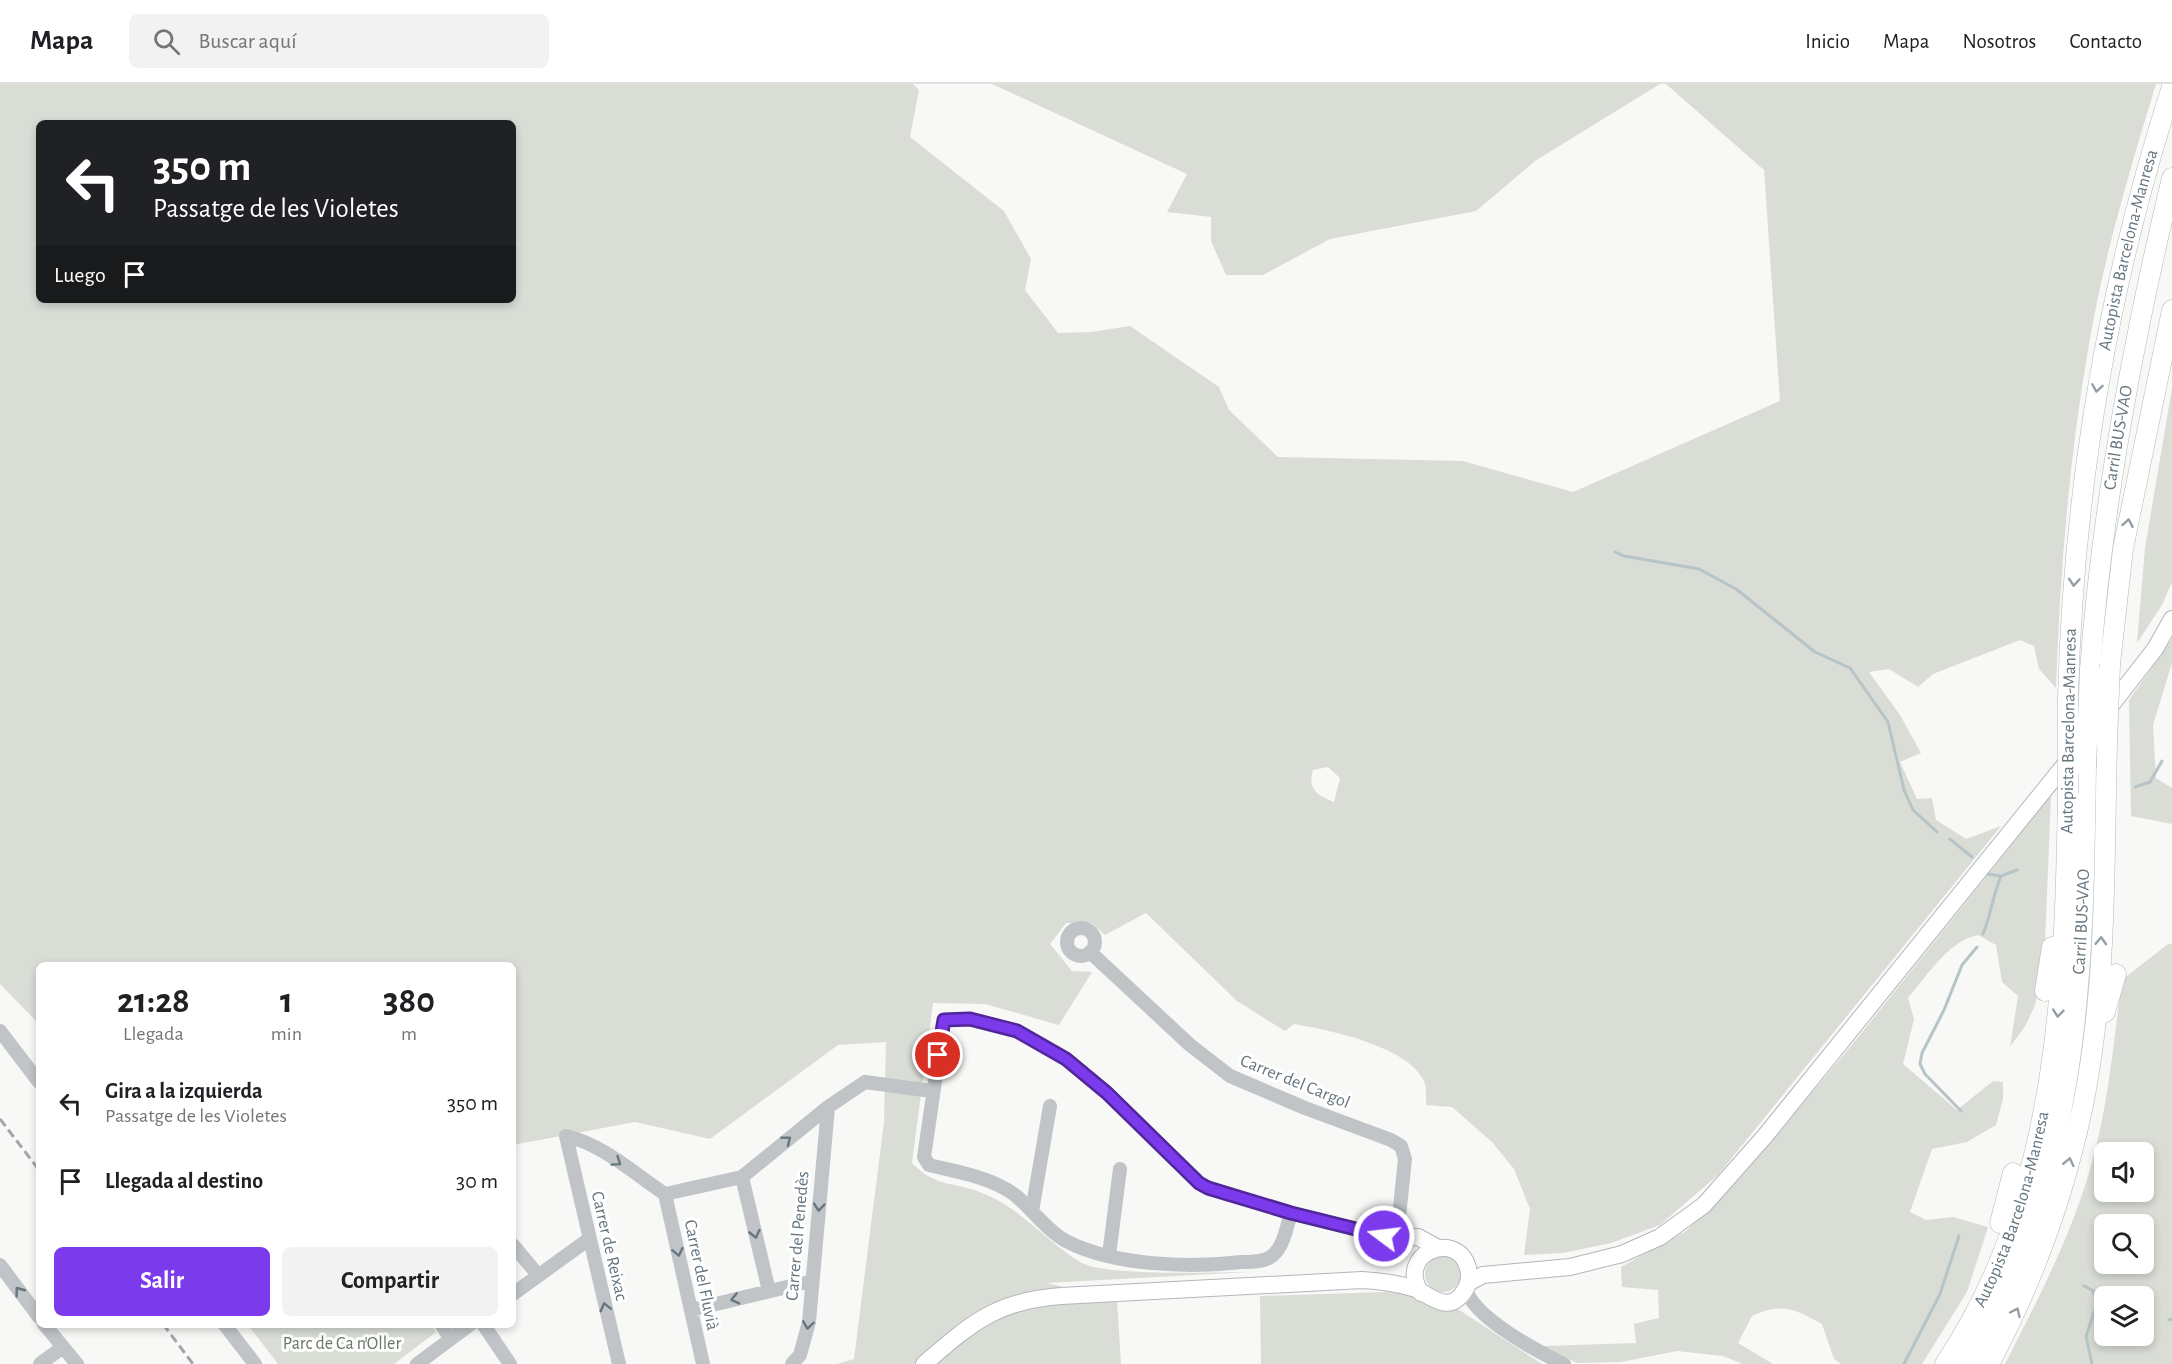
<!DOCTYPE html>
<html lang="es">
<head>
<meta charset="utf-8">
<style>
  :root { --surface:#fff; --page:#f2f2f2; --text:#202124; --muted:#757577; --line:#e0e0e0; --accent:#7c3aed }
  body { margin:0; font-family:"Alegreya Sans",sans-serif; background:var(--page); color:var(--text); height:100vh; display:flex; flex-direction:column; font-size:22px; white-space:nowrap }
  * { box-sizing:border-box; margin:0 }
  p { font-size:20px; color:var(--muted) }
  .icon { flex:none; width:33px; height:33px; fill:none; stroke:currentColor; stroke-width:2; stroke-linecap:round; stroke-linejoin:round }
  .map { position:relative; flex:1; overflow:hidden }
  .details { position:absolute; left:36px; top:878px; width:480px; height:366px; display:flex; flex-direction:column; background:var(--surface); border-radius:9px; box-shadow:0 3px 9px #0003 }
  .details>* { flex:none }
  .banner { position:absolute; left:36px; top:36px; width:480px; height:183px; border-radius:9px; box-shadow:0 3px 9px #0003; background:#202124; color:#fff; overflow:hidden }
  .fabs { position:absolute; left:2094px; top:1058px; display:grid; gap:12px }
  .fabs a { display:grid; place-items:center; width:60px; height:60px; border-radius:9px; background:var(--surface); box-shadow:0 3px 9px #0003; font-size:30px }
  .pin { position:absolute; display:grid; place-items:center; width:51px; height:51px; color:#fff; margin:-26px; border:3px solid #fff; border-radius:50%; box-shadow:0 2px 6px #0007 }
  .me { position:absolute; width:66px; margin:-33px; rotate:285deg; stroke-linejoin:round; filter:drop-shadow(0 0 4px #0008) }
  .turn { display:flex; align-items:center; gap:21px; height:126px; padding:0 18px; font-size:27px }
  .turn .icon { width:78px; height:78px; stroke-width:2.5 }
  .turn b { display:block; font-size:42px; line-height:51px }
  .then { display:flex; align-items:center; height:57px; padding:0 18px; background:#0003; gap:12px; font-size:22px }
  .eta { display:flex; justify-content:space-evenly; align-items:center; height:102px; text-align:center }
  .eta b { font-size:36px; font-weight:700; line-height:42px }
  .button { display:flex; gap:12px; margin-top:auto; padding:12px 18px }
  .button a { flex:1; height:69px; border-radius:9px; background:var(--accent); color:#fff; font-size:24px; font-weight:700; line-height:69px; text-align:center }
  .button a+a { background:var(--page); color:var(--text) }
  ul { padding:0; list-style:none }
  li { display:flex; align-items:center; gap:18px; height:78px; padding:0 18px }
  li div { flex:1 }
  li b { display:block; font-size:22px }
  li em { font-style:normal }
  header { display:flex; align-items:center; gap:36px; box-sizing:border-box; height:84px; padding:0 30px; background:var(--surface); border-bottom:2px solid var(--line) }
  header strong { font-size:28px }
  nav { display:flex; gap:33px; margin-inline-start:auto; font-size:21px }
  .search { width:420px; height:54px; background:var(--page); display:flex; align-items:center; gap:15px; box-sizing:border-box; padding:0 21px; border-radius:9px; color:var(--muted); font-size:22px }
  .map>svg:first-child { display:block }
</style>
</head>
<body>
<header>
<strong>Mapa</strong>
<div class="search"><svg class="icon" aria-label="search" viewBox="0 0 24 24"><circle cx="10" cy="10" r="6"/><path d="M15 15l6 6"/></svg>Buscar aquí</div>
<nav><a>Inicio</a><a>Mapa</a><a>Nosotros</a><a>Contacto</a></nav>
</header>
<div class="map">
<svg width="2172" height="1280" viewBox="0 0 2172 1280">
  <rect width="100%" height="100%" fill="#f8f8f6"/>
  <path fill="#d9ddd6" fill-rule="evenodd" d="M 0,0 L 913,0 L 919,6 L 910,53 L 1004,127 L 1031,175 L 1025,206 L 1058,249 L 1091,248 L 1130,242 L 1219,303 L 1229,326 L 1278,373 L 1463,377 L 1573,408 L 1780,317 L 1764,86 L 1666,0 L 2156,0 C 2130,85 2104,172 2089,260 C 2069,374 2060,488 2056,604 L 2039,585 L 2034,562 L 2020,556 L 1933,590 L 1918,603 L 1889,585 L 1869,588 L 1900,631 L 1921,669 L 1900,678 L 1917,715 L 1932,714 L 1936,736 L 1966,755 L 2001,742 L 1718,1091 L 1660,1141 L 1611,1159 L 1563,1169 L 1524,1171 L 1530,1125 L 1514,1085 L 1492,1058 L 1452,1023 L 1426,1021 C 1426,1014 1427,1003 1424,997 C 1408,962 1329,946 1294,940 L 1285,947 L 1237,917 L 1146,829 L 1105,851 L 1092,839 L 1066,839 L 1050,860 L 1072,887 L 1092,888 L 1059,941 L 985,920 L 933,919 L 912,1079 C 936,1104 953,1097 982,1109 C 1019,1123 1046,1157 1080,1178 C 1105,1193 1215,1188 1249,1188 L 1047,1199 L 1117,1216 L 1121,1280 L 837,1280 L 854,1275 L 884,1038 L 886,958 L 838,961 L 710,1055 L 635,1038 L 513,1061 L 513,880 L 39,880 L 39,940 L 0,900 ZM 39,39 L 513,39 L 513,216 L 39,216 ZM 1328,683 L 1340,694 L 1334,718 C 1318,712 1307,705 1313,686 Z
    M 992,0 L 1660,0 L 1535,77 L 1476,127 L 1330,155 L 1263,191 L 1226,191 L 1211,157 L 1211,133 L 1167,128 L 1187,90 Z
    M 2172,304 L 2172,498 L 2162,521 L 2137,559 L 2145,464 Z
    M 2172,555 L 2172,579 L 2153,641 L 2156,694 L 2172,704 L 2172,740 L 2131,732 L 2129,616 Z
    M 2051,712 L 2044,882 L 2035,921 L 2026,941 L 2010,963 L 2018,912 L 2002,898 L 1996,861 L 1978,851 C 1948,857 1927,892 1908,914 L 1914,935 L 1903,980 L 1957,1026 L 1993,997 L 2003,998 L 2003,1015 L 1996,1041 L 1967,1058 L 1932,1065 L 1910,1128 L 1926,1136 L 1953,1133 L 1988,1143 L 1967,1208 L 1922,1280 L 1841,1280 L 1834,1275 L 1822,1240 C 1795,1225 1782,1218 1752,1232 L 1738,1259 L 1773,1280 L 1743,1280 L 1723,1272 L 1677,1267 L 1621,1278 L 1577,1279 L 1543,1262 L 1636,1259 L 1634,1240 L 1659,1234 L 1658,1206 L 1622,1203 L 1621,1183 L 1686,1147 L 1740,1094 L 1851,962 Z
    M 2168,860 L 2172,860 L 2172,1280 L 2005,1280 C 2039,1213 2075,1145 2094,1071 C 2109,1014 2114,954 2122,896 ZM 2104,1068 L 2144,1068 L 2144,1107 L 2104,1107 ZM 2104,1140 L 2144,1140 L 2144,1179 L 2104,1179 ZM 2104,1212 L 2144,1212 L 2144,1251 L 2104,1251 Z
    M1425 1190a18 18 0 1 1 36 0a18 18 0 1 1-36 0Z
    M 1386,1208 L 1415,1210 L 1450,1220 L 1542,1280 L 1261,1280 L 1260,1212 Z
    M 430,1240 L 436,1248 L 394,1280 L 278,1280 L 248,1241 Z"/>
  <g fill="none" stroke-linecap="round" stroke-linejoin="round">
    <path stroke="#b7c4c7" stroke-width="3" d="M 1615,468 L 1624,472 L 1699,485 L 1736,505 L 1815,568 L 1850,584 L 1888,638 L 1904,706 L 1913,726 L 1937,748
      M 2135,703 L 2150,698 L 2162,677
      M 1950,755 L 1972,773
      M 1988,790 L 2001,792 L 2017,786
      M 1983,850 C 1991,830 1993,811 2001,792
      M 1961,1027 L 1925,990 L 1920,980 L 1922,969 L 1944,926 L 1962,881 L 1977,863
      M 2084,1202 L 2104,1212
      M 2144,1235 L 2151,1240
      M 2169,1236 L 2172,1235
      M 1904,1280 L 1940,1210 L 1959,1152
      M 2092,1280 L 2086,1252 L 2098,1217 L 2093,1208"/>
    <g stroke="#b1b7ba" stroke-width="18">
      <path id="major" d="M 2105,629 L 2155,565 L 2172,535
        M 1404,1154 L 1418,1153 L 1438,1164
        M 1468,1199 L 1483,1191 L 1570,1183 L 1622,1170 L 1660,1153 L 1704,1121 L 1765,1052 L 2071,673
        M 924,1280 C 972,1239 995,1217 1061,1212 L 1362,1196 C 1379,1197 1396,1199 1413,1204 C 1430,1210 1448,1233 1465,1206 C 1469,1199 1470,1191 1468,1184 C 1457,1144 1395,1170 1421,1209"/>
    </g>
    <g stroke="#b3b8ba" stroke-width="21">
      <g id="highway">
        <path d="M 2110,580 L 2123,465 L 2172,226"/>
        <path id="s1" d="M 2090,586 C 2102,420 2133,256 2172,94"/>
        <path id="s2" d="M 2068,615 C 2073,407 2108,201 2172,3"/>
        <path d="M 2045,907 L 2052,863"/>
        <path d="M 2105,928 L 2116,890"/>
        <path d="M 2000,1139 L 2013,1089"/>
        <path id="s3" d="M 1945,1280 C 2058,1112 2065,903 2068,709"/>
        <path id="s4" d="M 1967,1280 C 2080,1084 2083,902 2086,683"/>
        <path d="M 1989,1280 C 2033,1198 2064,1112 2083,1021 C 2107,903 2104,779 2107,659"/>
      </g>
    </g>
    <path stroke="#c0c4c7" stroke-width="14" d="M1067 858a14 14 0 1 1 28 0a14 14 0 1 1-28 0Z
      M 1090,868 L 1190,961 L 1230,992 L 1305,1024 L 1391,1056 L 1401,1062 L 1405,1075 L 1397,1152 L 1385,1152 L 1291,1129 L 1208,1104 L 1199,1099 L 1107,1009 L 1066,975 L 1017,947 L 970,935 L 944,936 L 924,1073 L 929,1081 C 957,1088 991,1093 1015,1111 C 1032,1125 1047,1147 1066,1157 C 1114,1182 1190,1184 1242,1178 C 1251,1178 1266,1178 1273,1171 C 1284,1162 1287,1141 1291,1129
      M 0,947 L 39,998
      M 742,1093 L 769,1207
      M 665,1110 L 703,1280
      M 1032,1127 L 1050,1022
      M 513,1161 L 538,1191
      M 1109,1171 L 1120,1085
      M 0,1181 L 39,1233
      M 1466,1205 C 1473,1233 1538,1268 1564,1280
      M 513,1210 L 589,1155
      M 691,1226 L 812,1197
      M 44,1240 L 77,1280
      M 224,1240 L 255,1280
      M 441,1240 L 451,1255
      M 483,1240 L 510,1280
      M 40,1280 L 63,1263
      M 417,1280 L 471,1240
      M 619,1280 L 566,1052 C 602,1060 635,1090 665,1110 L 742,1093 L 828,1023 L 865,998 L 932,1007
      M 792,1280 L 800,1271 L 809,1238 L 828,1023"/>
    <use href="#major" stroke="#fff" stroke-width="16"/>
    <use href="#highway" stroke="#fff" stroke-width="20"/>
    <path stroke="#a0a7ac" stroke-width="3" stroke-dasharray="9 4.5" stroke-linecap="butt" d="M 0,1035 L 39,1086
      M 163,1240 L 193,1280"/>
    <g stroke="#b3b8ba" stroke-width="21" stroke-linecap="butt">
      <path id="highway-bridge" d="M 2107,659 L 2110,580
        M 2086,683 L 2090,586
        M 2068,709 L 2068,615"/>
    </g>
    <use href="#highway-bridge" stroke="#fff" stroke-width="20"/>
  </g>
  <defs><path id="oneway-chevron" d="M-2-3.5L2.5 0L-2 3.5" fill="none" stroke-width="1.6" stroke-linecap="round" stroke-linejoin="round" transform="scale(1.5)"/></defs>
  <g stroke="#949fa5">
    <use href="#oneway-chevron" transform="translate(2097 304) rotate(99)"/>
    <use href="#oneway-chevron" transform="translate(2128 439) rotate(-80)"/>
    <use href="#oneway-chevron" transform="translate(2074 498) rotate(94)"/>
    <use href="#oneway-chevron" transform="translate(2101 857) rotate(-87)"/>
    <use href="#oneway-chevron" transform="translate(2058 929) rotate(96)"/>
    <use href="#oneway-chevron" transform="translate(2069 1078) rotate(-77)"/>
    <use href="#oneway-chevron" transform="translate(2016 1228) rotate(-65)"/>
  </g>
  <g stroke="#66767f">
    <use href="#oneway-chevron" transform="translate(787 1056) rotate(-39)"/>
    <use href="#oneway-chevron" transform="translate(617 1078) rotate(34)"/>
    <use href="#oneway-chevron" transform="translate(819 1123) rotate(95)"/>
    <use href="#oneway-chevron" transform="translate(755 1150) rotate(77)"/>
    <use href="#oneway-chevron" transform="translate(678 1168) rotate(78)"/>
    <use href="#oneway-chevron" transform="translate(19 1207) rotate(-127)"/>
    <use href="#oneway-chevron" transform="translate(735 1215) rotate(167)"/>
    <use href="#oneway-chevron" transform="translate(605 1223) rotate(-104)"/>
    <use href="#oneway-chevron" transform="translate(808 1241) rotate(98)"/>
  </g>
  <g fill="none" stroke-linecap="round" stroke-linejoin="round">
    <g stroke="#51269a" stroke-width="15">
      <path id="route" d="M 938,971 L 944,936 L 970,935 L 1017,947 L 1066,975 L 1107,1009 L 1199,1099 L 1208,1104 L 1291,1129 L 1384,1152"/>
    </g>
    <use href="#route" stroke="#7c3aed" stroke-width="10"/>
  </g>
  <g text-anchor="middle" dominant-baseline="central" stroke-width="6" stroke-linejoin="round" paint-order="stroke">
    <g font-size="18" fill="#66767f" stroke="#fff">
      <text stroke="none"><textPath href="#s2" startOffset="454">Autopista Barcelona-Manresa</textPath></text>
      <text stroke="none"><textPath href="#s1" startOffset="234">Carril BUS-VAO</textPath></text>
      <text transform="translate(2069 647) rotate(-89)">Autopista Barcelona-Manresa</text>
      <text stroke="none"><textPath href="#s4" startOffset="462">Carril BUS-VAO</textPath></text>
      <text transform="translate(1295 998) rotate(22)">Carrer del Cargol</text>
      <text stroke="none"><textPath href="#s3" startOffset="170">Autopista Barcelona-Manresa</textPath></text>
      <text transform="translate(798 1152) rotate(-85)">Carrer del Penedès</text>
      <text transform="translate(609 1162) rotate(77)">Carrer de Reixac</text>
      <text transform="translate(701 1191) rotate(78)">Carrer del Fluvià</text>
    </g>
    <g font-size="18" fill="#697864" stroke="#fff">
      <text x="342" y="1260">Parc de Ca n'Oller</text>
    </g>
  </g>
</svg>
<div class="fabs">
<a><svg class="icon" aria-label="sound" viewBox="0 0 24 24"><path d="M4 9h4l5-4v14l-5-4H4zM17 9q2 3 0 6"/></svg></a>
<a><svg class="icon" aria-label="search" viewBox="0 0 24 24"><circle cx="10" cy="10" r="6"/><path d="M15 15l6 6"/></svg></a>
<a><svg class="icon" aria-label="layers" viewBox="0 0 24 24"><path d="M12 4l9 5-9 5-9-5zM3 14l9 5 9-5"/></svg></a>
</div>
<div class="pin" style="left:938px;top:971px;background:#d93025"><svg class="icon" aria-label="arrive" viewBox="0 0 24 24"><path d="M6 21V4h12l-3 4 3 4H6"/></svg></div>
<svg class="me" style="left:1384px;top:1152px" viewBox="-20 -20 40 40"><circle r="17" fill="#7c3aed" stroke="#fff" stroke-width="3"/><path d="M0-11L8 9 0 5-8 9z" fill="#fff"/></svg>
<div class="banner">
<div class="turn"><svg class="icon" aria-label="left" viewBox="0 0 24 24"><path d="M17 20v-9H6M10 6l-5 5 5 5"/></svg><div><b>350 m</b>Passatge de les Violetes</div></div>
<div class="then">Luego<svg class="icon" aria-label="arrive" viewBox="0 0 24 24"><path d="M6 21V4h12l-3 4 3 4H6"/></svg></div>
</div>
<section class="details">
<div class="eta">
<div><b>21:28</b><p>Llegada</p></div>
<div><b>1</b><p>min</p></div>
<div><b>380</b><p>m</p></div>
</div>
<ul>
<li><svg class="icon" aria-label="left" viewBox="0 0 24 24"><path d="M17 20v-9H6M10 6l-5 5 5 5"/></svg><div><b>Gira a la izquierda</b><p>Passatge de les Violetes</p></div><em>350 m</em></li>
<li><svg class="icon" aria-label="arrive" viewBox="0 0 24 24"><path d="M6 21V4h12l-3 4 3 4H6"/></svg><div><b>Llegada al destino</b></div><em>30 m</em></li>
</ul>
<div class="button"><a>Salir</a><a>Compartir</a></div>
</section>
</div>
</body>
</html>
